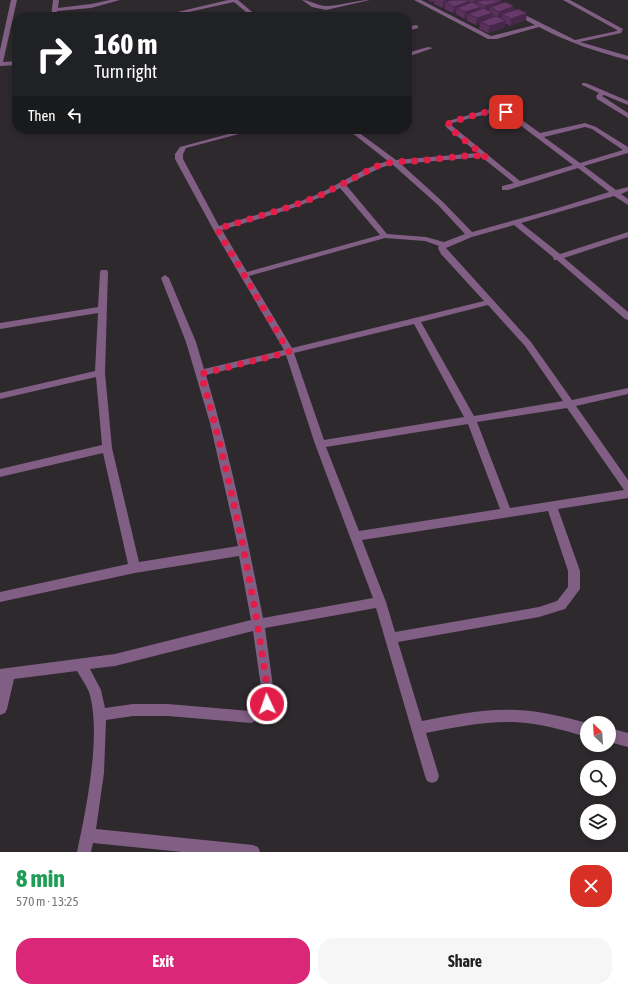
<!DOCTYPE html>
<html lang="en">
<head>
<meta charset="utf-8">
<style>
  :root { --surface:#fff; --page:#f6f6f6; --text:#222; --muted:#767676; --accent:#db2777 }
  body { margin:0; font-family:"Asap Condensed",sans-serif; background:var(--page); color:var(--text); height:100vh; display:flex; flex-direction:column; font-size:15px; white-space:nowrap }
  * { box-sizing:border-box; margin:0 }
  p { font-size:13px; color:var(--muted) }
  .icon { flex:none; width:22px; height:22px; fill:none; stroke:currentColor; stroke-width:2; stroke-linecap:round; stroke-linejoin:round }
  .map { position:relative; height:852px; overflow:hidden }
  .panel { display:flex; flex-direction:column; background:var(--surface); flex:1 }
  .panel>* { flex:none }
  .top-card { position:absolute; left:12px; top:12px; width:400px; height:122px; border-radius:16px; box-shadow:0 2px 6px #0003; background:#202124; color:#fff; overflow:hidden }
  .needle { width:26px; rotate:335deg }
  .controls { position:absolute; left:580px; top:716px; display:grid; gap:8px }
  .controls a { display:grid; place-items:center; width:36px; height:36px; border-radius:50%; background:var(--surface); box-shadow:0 2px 6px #0003; font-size:20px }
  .pin { position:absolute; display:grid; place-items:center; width:34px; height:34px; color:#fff; margin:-17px; border-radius:8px; box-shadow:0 2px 6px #0006 }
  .me { position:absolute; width:44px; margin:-22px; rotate:357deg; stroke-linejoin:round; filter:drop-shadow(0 0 3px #0008) }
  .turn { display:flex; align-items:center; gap:14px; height:84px; padding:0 16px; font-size:18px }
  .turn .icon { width:52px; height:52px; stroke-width:2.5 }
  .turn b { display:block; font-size:28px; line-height:34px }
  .then { display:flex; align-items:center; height:38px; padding:0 16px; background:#0003; gap:8px; font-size:15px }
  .round { display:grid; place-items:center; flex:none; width:42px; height:42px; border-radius:16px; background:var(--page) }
  .head { display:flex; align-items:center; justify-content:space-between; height:68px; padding:0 16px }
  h1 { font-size:24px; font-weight:700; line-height:30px; color:#1e9e55 }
  .button { display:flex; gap:8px; margin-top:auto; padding:8px 16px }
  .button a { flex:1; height:46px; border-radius:16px; background:var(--accent); color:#fff; font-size:16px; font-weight:700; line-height:46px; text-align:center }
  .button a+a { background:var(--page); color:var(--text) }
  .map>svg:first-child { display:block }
</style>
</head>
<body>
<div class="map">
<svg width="628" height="852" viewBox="0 0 628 852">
  <rect width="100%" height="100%" fill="#2d292d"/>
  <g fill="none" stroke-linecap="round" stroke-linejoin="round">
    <path fill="#815e83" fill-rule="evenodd" d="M 11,0 L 17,0 L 3,62 L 17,61 L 17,65 L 0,66 L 0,50 Z
      M 53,0 L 59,0 L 58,8 L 91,4 L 110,0 L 120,0 L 91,8 L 57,11 L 57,17 L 51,17 Z
      M 228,0 L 238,0 L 258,17 L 252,17 L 234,2 L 166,17 L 156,17 Z
      M 302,0 C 311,0 317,6 326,6 C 341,6 355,0 370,0 L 326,10 L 312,7 Z
      M 414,0 L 421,0 L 491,36 L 535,25 L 488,0 L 495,0 L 575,40 L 617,31 L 617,30 L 563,0 L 570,0 L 623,29 L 621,33 L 580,42 L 628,56 L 628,60 C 594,51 570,43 539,27 L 497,39 L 488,39 Z
      M 416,25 L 418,26 L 418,28 L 407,31 L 407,27 Z
      M 428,47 L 433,48 L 407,57 L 407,53 Z
      M 582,83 L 586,83 L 628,101 L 628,105 L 604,95 L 602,96 L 628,113 L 628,118 L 597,99 L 596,96 L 599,93 L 582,85 Z
      M 494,108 L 508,110 L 540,133 L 585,123 L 596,127 L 628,147 L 628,153 L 584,166 L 616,190 L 628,187 L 628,191 L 621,194 L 628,199 L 628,205 L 614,196 L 521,223 L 560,254 L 628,232 L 628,237 L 564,258 L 628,312 L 628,320 L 625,319 L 557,260 L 554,260 L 553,257 L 514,225 L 472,237 L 446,248 L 531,342 L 572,400 L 628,388 L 628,394 L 576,406 L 628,480 L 628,498 L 558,509 L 580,571 L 580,589 L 565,609 L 539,617 L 398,642 L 422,721 C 453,715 485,708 517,710 C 541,711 564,717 587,723 L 587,737 C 563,730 539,723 514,722 C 485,721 455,727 426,733 L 439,776 L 437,781 L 432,783 L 427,781 L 425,776 L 376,608 L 265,628 L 274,694 L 270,710 L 264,717 L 251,723 L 168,716 L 133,716 L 106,720 L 104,773 L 96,829 L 253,845 L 258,847 L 260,852 L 182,852 L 93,843 L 91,852 L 77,852 C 86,810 102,733 89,692 C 86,685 81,678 77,671 L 14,679 L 7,709 L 5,713 L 0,715 L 0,669 L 115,654 L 251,620 L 239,556 L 135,573 L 0,602 L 0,592 L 128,564 L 103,453 L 0,477 L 0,469 L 102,445 L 96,377 L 0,399 L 0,393 L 95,371 L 98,313 L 0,329 L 0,323 L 98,307 L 100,272 L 101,270 L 107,270 L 108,272 L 105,373 L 112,448 L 139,562 L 238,546 L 210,423 L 186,342 L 161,278 L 165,275 L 169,278 L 196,342 L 204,369 L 284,350 L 213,229 L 175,159 L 175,154 L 180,147 L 247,129 L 258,129 L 186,148 L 183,154 L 183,159 L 219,226 C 251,216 285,208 316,195 C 340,184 362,168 388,161 L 347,129 L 354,129 L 396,160 L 478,153 L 447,128 L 445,125 L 448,121 ZM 494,112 L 504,113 L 573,165 L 520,181 L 451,125 L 452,123 ZM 585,127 L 592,129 L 623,150 L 580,163 L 544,137 ZM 480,157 L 484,159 L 514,183 L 502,186 L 502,190 L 508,190 L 578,168 L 609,192 L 558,208 L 472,232 L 443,202 L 401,164 ZM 392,164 L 438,205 L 465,234 L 444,242 L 426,237 L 387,234 L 346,185 L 380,168 ZM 340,188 L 380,235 L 247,272 L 222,230 C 262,218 303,207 340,188 ZM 385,238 L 425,241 L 439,246 L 438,248 L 441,254 L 484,301 L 292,348 L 249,276 ZM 488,305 L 525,346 L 563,401 L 474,416 L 421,322 ZM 414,324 L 464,417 L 324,440 L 294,353 ZM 286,355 L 315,444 L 373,598 L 263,618 C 247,536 230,455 206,375 ZM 567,408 L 624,490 L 510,508 L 477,422 ZM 468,424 L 500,509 L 359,531 L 326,447 ZM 548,511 L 568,571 L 568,587 L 557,601 L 539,607 L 395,632 L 386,602 L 362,540 ZM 253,631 L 262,694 L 259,704 L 250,711 L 168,704 L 133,704 L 105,708 L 101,690 L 90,669 L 115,666 Z
      M 609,728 L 628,733 L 628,747 L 609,742 Z"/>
  </g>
  <path fill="#59315b" d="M 428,0 L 499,0 L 501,1 L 500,4 L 514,6 L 513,11 L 527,13 L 526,20 L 510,26 L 505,23 L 504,28 L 488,33 L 479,29 L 480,23 L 476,25 L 467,21 L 467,18 L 464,19 L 456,14 L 456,12 L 453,13 L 444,9 L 445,7 L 442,8 L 434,4 L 434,1 L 431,2 Z"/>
  <path fill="#48284a" d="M 446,0 L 458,0 L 445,2 L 445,7 L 442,8 L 443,1 Z
    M 474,0 L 488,0 L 476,2 L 476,5 L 473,6 Z
    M 470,1 L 469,8 L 457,8 L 456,12 L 453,13 L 454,7 Z
    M 501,1 L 500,8 L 490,7 L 489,11 L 484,13 L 485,6 Z
    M 514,6 L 513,13 L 502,14 L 502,17 L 497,19 L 499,12 Z
    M 481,7 L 480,13 L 468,14 L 467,18 L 464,19 L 465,12 Z
    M 493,13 L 492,20 L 480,22 L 480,23 L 476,25 L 477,18 Z
    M 527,13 L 526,20 L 510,26 L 511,19 Z
    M 506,21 L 504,28 L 488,33 L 490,26 Z"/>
  <path fill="#67396a" stroke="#48284a" d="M 453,0 L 467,0 L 470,1 L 454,7 L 445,2 Z
    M 482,0 L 499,0 L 501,1 L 485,6 L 476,2 Z
    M 472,2 L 481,7 L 465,12 L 457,8 Z
    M 505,2 L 514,6 L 499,12 L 490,7 Z
    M 484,8 L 493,13 L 477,18 L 468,14 Z
    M 518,9 L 527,13 L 511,19 L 502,14 Z
    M 496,16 L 506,21 L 490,26 L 480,22 Z"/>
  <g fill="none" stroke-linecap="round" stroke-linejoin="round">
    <path stroke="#e11d48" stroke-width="7" stroke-dasharray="0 12.6" d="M 267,704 L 268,694 C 253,586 231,479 201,374 L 289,352 L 217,229 L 286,208 L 319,196 L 377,166 L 392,162 L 417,161 L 474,155 L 487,158 L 452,130 L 448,125 L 450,122 L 494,110 L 506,112"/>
  </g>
</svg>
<div class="controls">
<a><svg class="needle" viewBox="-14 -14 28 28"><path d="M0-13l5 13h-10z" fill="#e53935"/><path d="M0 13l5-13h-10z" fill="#767676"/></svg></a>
<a><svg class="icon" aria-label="search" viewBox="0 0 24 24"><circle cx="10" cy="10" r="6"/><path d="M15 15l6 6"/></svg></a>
<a><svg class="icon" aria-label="layers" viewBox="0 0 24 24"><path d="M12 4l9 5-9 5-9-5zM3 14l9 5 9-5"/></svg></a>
</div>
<div class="pin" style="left:506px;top:112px;background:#d93025"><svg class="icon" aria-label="arrive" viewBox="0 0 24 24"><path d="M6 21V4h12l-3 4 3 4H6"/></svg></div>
<svg class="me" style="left:267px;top:704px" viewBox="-20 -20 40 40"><circle r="17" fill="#e11d48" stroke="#fff" stroke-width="3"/><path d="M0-11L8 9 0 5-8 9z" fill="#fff"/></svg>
<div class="top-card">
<div class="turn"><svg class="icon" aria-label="right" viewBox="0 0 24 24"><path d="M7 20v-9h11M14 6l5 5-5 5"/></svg><div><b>160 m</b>Turn right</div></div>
<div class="then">Then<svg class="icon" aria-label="left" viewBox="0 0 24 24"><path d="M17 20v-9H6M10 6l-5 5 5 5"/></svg></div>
</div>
</div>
<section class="panel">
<div class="head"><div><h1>8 min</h1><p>570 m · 13:25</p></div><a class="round" style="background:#d93025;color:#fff"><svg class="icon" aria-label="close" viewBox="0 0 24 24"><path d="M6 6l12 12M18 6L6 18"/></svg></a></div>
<div class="button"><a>Exit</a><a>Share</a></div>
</section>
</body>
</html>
